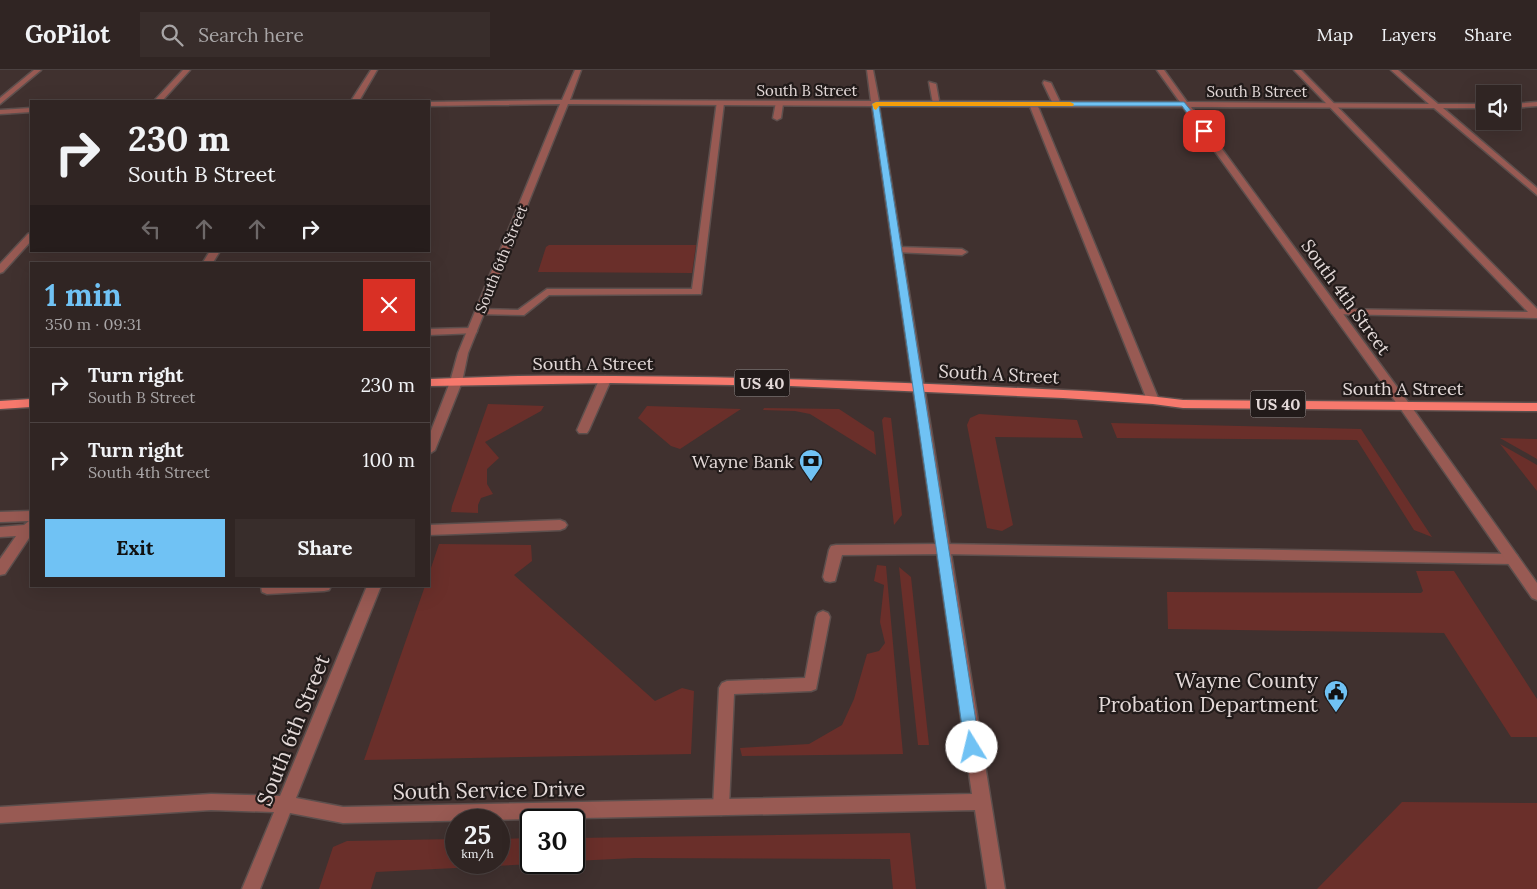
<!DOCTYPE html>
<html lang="en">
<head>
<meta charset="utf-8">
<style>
  :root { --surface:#302523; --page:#382d2b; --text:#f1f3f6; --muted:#a8a5a6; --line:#4b4241; --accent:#70c2f4 }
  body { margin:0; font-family:Lora,serif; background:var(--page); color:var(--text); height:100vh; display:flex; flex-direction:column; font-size:19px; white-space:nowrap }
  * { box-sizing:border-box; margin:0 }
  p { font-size:16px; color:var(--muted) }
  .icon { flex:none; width:28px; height:28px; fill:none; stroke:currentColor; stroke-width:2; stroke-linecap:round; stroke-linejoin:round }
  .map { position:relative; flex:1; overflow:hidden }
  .sheet { position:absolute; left:30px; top:192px; width:400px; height:325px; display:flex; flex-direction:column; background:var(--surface); border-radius:0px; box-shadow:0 5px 20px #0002,0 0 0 1px var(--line) }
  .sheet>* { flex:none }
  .top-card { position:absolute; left:30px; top:30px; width:400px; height:152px; border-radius:0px; box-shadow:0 5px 20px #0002,0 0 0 1px var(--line); background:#302523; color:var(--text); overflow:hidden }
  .fabs { position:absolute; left:1476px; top:15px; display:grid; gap:10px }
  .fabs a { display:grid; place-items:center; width:45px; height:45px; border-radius:0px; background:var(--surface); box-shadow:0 5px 20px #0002,0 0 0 1px var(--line); font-size:25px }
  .speed { position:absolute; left:445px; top:739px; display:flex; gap:10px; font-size:25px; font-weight:700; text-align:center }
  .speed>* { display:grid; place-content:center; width:65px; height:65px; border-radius:50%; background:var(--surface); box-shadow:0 5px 20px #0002,0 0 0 1px var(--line); line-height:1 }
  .speed small { font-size:12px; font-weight:400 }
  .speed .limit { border:2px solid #111; border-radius:8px; background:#fff; color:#111 }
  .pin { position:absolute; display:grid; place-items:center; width:42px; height:42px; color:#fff; margin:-21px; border-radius:10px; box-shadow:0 2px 8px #0006 }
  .me { position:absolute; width:55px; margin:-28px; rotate:351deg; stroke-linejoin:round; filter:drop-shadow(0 0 4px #0008) }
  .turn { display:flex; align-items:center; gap:18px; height:105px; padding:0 15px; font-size:22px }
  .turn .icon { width:65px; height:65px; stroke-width:2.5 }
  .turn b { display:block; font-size:35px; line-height:42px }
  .lanes { display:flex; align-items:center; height:48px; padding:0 15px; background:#0003; justify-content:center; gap:25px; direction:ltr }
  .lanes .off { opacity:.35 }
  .round { display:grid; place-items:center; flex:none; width:52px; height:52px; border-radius:0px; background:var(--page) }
  .headline { display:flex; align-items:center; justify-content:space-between; height:85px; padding:0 15px }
  h1 { font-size:30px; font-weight:700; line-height:38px; color:var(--accent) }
  .cta { display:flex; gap:10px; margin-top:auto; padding:10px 15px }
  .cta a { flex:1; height:58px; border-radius:0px; background:var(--accent); color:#111; font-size:20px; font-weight:700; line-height:58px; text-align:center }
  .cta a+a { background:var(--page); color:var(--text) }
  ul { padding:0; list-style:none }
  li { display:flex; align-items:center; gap:15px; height:75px; padding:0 15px; border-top:1px solid var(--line) }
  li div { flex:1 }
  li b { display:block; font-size:19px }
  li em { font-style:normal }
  header { display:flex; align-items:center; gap:30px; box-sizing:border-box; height:70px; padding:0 25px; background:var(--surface); border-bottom:1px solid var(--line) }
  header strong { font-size:24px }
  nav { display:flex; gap:28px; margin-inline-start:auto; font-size:18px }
  .search { width:350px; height:45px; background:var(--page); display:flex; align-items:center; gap:12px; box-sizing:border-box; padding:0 18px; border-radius:0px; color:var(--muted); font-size:19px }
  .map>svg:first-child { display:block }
</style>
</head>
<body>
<header>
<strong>GoPilot</strong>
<div class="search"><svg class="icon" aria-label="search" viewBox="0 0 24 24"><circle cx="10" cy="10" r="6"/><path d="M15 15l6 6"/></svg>Search here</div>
<nav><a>Map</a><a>Layers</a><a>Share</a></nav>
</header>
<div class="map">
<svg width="1537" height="819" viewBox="0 0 1537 819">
  <rect width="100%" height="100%" fill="#40312f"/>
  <path fill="#6a2f2a" d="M 549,175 L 696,175 L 692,203 L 538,202 L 546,177 Z
    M 488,334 L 544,336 L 541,341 L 485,372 L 499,388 L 487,399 L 487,414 L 493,424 L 481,428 L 478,435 L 478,443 L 451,442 L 452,436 Z
    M 647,336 L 741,339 L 680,379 L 671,376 L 638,348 Z
    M 764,338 L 839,339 L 874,362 L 876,385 L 810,344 L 795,341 L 763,340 Z
    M 979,344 L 1077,350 L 1083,368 L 995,367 L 1013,455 L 1002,461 L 987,458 L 967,355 L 970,348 Z
    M 884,347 L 891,348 L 902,445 L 894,455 L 882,350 Z
    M 1111,353 L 1361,359 L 1432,467 L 1414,460 L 1357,370 L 1117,368 Z
    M 1500,368 L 1537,369 L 1537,389 Z
    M 1500,374 L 1537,395 L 1537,421 Z
    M 439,474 L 531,475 L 532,491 L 514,505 L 655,631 L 682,618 L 694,621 L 691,684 L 364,690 L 425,516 L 429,516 L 429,504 Z
    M 877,495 L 886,496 L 903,684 L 742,686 L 740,678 L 809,674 L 842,655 L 854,629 L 867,584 L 879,581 L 885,573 L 880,552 L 884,515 L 874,511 Z
    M 899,497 L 911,507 L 929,675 L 918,675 Z
    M 1416,501 L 1454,501 L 1537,629 L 1537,667 L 1511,667 L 1444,563 L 1168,559 L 1167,522 L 1421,523 L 1423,521 Z
    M 1402,732 L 1537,733 L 1537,819 L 1317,819 Z
    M 910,763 L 916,819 L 893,819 L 890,789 L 635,788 L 574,791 L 574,768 Z
    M 531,768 L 531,792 L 554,793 L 376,802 L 371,819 L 319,819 L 333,777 L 347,771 L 456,769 L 456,792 L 499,792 L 499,769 Z"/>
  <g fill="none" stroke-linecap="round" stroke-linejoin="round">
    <g stroke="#5d4f4d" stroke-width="3">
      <path id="service" d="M 34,0 L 41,0 L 0,34 L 0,28 Z
        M 371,0 L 377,0 L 359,31 L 351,31 Z
        M 1294,0 L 1301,0 L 1537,239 L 1537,248 L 1332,244 L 1331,242 L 1336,239 L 1528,242 Z
        M 1044,11 L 1051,13 L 1061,34 L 1060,36 L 1053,34 L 1043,13 Z
        M 929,12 L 936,14 L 940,36 L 933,34 Z
        M 717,31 L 724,33 L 701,224 L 549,225 L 524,245 L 476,244 L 476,240 L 480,239 L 518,240 L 547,219 L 692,219 Z
        M 776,32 L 783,34 L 781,48 L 777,50 L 773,48 Z
        M 1030,32 L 1037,34 L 1159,330 L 1157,333 L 1149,333 L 1147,330 L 1029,34 Z
        M 897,177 L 962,179 L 967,182 L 962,185 L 894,182 L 894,178 Z
        M 210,181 L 220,181 L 212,194 L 202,194 Z
        M 472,258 L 476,259 L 477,261 L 476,263 L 429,265 L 429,259 Z
        M 605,306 L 611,310 L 589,360 L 587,363 L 579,363 L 577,360 L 599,310 Z
        M 31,441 L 31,465 L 5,504 L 0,505 L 0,489 L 16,466 L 0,467 L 0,457 L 24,455 L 29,451 L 0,452 L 0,442 Z
        M 560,450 L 565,452 L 567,455 L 565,458 L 560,460 L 429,465 L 429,455 Z
        M 942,474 L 1512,484 L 1517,485 L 1519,489 L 1517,493 L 1512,494 L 942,484 L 842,485 L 835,511 L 830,512 L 825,511 L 823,507 L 829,480 L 831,476 L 836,475 Z
        M 261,516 L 331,516 L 329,520 L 324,521 L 267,524 L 262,522 Z
        M 823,541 L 828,543 L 830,547 L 816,619 L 811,621 L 734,624 L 729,737 L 727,743 L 721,745 L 715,743 L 713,737 L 719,618 L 722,613 L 727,611 L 805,608 L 816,547 L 818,543 Z"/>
    </g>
    <g stroke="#5d4f4d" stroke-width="3">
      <path id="minor" d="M 183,0 L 190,0 L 162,31 L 154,31 Z
        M 575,0 L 581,0 L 570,30 L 871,31 L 867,0 L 873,0 L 879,31 L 1180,32 L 1157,0 L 1164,0 L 1187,32 L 1429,34 L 1391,0 L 1398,0 L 1438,34 L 1485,34 L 1485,38 L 1443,38 L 1537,118 L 1537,125 L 1434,38 L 1191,37 L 1408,332 L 1537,513 L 1537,530 L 1532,528 L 1400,338 L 1183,37 L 879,36 L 1005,819 L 987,819 L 975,740 L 343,753 L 290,743 L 260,819 L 242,819 L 274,742 L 211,740 L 0,753 L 0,737 L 211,724 L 280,726 L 367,516 L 381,516 L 296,728 L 343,737 L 972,724 L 872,36 L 568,34 L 468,283 L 462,312 L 435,380 L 429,384 L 429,366 L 450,312 L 458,283 L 560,34 L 429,36 L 429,32 L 562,30 Z
        M 1537,32 L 1537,36 L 1512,38 L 1512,34 Z
        M 31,38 L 31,42 L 0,44 L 0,40 Z
        M 31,163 L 31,171 L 3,202 L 0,203 L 0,194 L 28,164 Z"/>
    </g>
    <g stroke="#5d4f4d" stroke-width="3">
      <path id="primary" d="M 519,306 C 664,305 809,309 953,315 C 1030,319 1107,320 1183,330 L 1537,333 L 1537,341 L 1183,338 L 1153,334 L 1063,328 L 791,316 L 610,313 L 429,316 L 429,309 Z
        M 31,329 L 31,337 L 0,339 L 0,331 Z"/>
    </g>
    <use href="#service" fill="#985a53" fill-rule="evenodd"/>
    <use href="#minor" fill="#985a53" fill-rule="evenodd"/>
    <use href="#primary" fill="#f7796d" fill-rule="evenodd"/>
  </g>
  <path fill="#70c2f4" stroke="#497e9f" d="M 1184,32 L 1206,59 L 1206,62 L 1201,62 L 1182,36 L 879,36 L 980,677 L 977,682 L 972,684 L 967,682 L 965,677 L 872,34 L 876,32 Z"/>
  <path fill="#f59e0b" d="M 1070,32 L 1074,34 L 1073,36 L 879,36 L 876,40 L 874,39 L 872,34 L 876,32 Z"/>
  <defs>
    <g id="bank-pin" transform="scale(1.25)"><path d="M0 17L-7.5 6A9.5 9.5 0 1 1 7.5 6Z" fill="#70c2f4" stroke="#221b1a"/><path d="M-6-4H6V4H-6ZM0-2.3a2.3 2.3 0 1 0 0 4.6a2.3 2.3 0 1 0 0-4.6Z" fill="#111"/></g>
    <g id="civic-pin" transform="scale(1.25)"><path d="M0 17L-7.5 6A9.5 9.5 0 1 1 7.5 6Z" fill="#70c2f4" stroke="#221b1a"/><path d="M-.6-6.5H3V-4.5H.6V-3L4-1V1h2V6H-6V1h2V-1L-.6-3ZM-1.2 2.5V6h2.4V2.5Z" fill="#111"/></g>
  </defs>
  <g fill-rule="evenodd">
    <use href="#bank-pin" x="811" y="391"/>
    <use href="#civic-pin" x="1336" y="622"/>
  </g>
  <g text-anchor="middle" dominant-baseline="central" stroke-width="4.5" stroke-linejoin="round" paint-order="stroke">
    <g font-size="15" fill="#e3d9d8" stroke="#221b1a">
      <text x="807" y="20">South B Street</text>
      <text x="1257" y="21">South B Street</text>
      <text transform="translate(501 189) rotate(-68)">South 6th Street</text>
    </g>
    <g fill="#221b1a" stroke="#a9a09f" stroke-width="1">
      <rect x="734.5" y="299.5" width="55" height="27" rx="4"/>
      <rect x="1250.5" y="320.5" width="55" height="27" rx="4"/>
    </g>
    <g font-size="16" font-weight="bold" fill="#e3d9d8">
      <text x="762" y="313">US 40</text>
      <text x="1278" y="334">US 40</text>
    </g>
    <g font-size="18" fill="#e3d9d8" stroke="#221b1a">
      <text transform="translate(1346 227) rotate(54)">South 4th Street</text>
      <text x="593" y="293">South A Street</text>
      <text transform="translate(999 304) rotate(3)">South A Street</text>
      <text x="1403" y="318">South A Street</text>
    </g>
    <g font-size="18" fill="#e3d9d8" stroke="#221b1a" text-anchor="end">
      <text x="794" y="391">Wayne Bank</text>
    </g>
    <g font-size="21" fill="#e3d9d8" stroke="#221b1a" text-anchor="end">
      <text x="1318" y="610">Wayne County<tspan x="1318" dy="24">Probation Department</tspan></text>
    </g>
    <g font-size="21" fill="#e3d9d8" stroke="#221b1a">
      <text transform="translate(293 660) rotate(-68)">South 6th Street</text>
      <text transform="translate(489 720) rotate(-1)">South Service Drive</text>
    </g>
  </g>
</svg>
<div class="fabs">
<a><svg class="icon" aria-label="sound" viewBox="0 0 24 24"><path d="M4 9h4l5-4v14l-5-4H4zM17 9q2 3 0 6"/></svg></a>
</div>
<div class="speed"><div>25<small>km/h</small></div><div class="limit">30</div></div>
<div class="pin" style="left:1204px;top:61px;background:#d93025"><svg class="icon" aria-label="arrive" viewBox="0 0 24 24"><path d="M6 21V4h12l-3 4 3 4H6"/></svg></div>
<svg class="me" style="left:972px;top:677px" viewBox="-20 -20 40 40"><circle r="19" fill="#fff"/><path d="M0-13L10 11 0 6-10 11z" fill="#70c2f4"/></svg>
<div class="top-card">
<div class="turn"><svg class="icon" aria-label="right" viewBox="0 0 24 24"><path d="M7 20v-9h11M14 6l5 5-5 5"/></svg><div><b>230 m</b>South B Street</div></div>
<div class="lanes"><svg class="icon off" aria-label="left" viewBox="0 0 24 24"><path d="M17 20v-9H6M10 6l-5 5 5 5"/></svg><svg class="icon off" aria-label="ahead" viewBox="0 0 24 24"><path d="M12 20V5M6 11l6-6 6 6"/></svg><svg class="icon off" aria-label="ahead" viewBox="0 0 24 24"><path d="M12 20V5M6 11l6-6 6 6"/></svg><svg class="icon" aria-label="right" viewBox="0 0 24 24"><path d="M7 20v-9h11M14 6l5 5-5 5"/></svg></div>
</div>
<section class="sheet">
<div class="headline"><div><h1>1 min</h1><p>350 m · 09:31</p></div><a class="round" style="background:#d93025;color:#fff"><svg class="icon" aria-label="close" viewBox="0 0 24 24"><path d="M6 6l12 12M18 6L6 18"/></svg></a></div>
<ul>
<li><svg class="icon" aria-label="right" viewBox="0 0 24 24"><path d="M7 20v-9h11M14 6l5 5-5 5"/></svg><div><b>Turn right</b><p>South B Street</p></div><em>230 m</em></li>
<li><svg class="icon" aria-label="right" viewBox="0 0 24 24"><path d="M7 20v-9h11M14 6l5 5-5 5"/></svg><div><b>Turn right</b><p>South 4th Street</p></div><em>100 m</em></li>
</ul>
<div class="cta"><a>Exit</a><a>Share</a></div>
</section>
</div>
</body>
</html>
